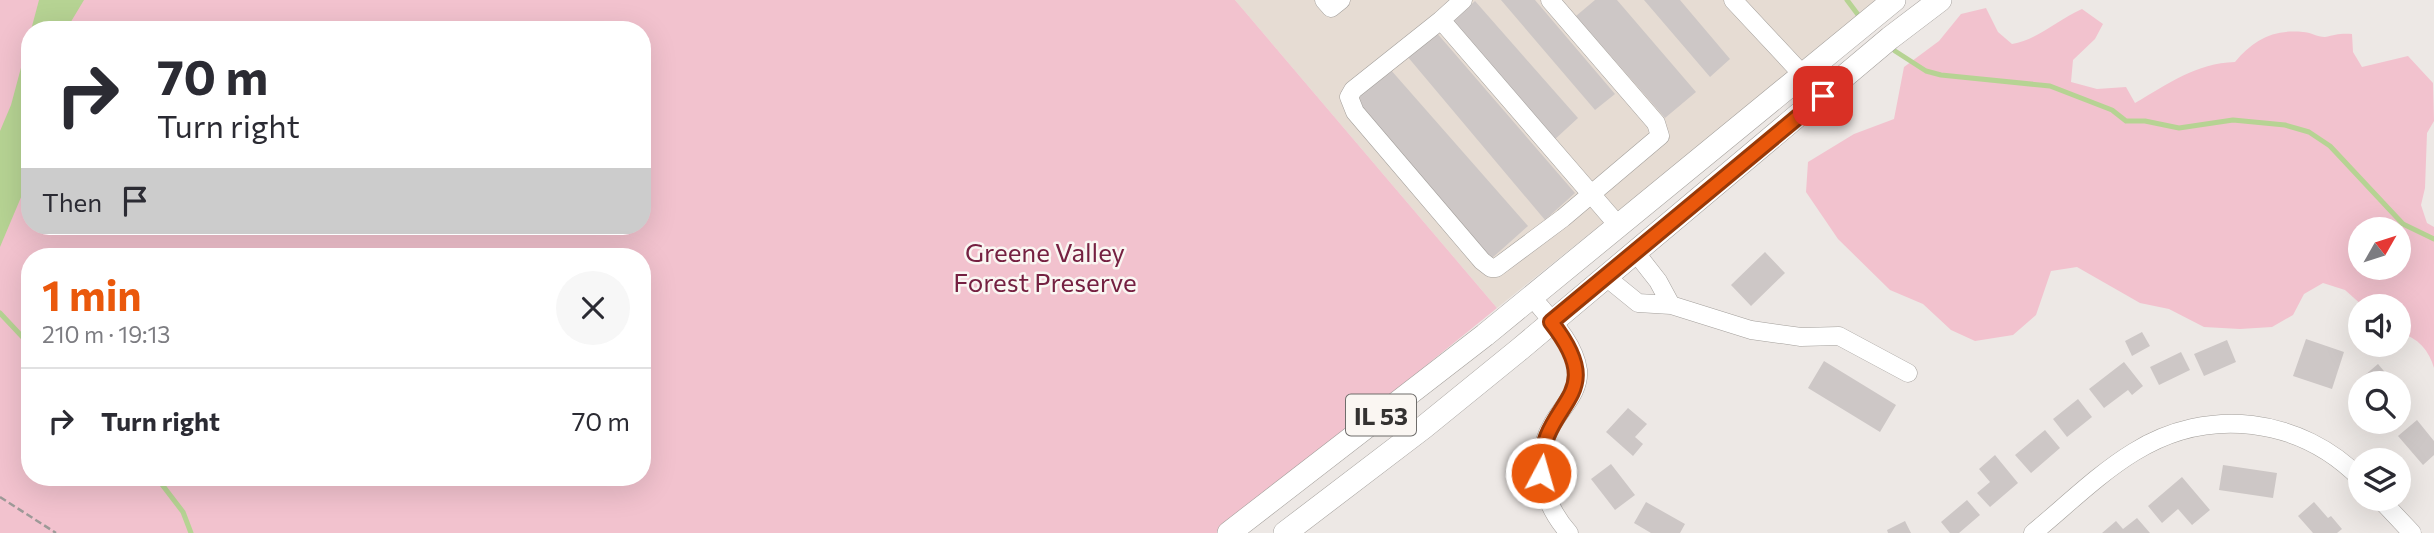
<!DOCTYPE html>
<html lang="en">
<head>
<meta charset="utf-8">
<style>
  :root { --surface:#fff; --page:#f7f7f7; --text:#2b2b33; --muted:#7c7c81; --line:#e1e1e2; --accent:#ea580c }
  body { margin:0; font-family:Commissioner,sans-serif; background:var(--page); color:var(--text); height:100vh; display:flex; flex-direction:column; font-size:26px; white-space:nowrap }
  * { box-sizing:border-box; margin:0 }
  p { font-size:23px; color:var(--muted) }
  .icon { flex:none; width:38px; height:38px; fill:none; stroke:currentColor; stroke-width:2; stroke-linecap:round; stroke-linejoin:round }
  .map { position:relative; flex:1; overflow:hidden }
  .drawer { position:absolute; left:21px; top:248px; width:630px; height:238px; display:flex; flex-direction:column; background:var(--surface); border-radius:28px; box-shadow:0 7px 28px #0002 }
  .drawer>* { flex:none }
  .banner { position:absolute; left:21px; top:21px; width:630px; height:214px; border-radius:28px; box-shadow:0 7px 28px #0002; background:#fff; color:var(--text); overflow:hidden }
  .needle { width:46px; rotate:51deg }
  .buttons { position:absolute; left:2348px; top:217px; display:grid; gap:14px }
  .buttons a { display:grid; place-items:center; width:63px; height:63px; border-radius:50%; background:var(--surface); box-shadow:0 7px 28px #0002; font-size:35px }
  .pin { position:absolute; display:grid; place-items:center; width:60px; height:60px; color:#fff; margin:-30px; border-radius:14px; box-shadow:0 4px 10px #0006 }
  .me { position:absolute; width:77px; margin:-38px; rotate:6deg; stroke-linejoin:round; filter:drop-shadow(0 0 5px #0008) }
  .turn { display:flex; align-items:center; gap:24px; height:147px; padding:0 21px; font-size:32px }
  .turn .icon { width:91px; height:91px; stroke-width:2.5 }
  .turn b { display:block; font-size:49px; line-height:60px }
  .then { display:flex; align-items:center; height:66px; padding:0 21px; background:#0003; gap:14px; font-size:26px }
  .round { display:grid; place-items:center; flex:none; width:74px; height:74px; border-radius:37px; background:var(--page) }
  .overview { display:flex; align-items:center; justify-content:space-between; height:119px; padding:0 21px }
  h1 { font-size:42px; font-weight:700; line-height:52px; color:var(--accent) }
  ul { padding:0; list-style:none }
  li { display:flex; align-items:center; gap:21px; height:105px; padding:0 21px; border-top:2px solid var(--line) }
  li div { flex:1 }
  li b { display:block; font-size:26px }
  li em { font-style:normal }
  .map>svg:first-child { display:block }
</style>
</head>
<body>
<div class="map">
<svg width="2434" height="533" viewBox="0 0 2434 533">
  <rect width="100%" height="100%" fill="#ede8e5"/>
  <path fill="#e6dcd3" d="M 1235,0 L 1881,0 L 1497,308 Z"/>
  <path fill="#f2c2ce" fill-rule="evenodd" d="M 0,0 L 1235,0 L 1497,308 L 1219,533 L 0,533 ZM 30,30 L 642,30 L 642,226 L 30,226 ZM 30,257 L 642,257 L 642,478 L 30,478 Z
    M 1986,8 L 1998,32 L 2012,44 C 2039,39 2057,20 2082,9 L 2103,24 L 2095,39 L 2073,60 L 2071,82 L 2097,89 L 2126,87 L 2135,103 C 2168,84 2196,63 2235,62 C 2253,40 2273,29 2303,32 C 2310,32 2317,37 2325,37 C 2335,35 2340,33 2352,34 L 2353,52 L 2362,67 L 2408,56 L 2433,83 L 2434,121 L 2427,133 L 2425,188 L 2421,205 L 2427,223 L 2434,227 L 2434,368 C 2429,350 2418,338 2399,332 L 2399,306 L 2363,306 L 2345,290 L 2323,283 L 2304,294 L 2293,315 L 2272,327 L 2240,329 L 2204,327 L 2169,309 L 2140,303 L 2077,267 L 2051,271 L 2036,315 L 2013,335 L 1975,341 L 1951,330 L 1923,304 L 1890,290 L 1838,239 L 1806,192 L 1808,162 L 1854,134 L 1894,119 L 1904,67 L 1939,41 L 1961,14 ZM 2361,229 L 2399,229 L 2399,268 L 2361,268 Z"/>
  <path fill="#b6d393" d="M 39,0 L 84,0 L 66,30 L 31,30 Z
    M 30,34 L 30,176 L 0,247 L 0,131 L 11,105 Z"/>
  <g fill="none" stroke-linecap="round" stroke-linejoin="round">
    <path stroke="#b6d393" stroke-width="5" d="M 1847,0 L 1859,16
      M 1895,51 L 1926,71 L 1941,75 L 2050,86 L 2112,110 L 2126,121 L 2145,121 L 2179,128 L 2233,120 L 2285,125 L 2309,132 L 2330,146 L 2403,224 L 2434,239
      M 0,313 L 30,345
      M 157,478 L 183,512 L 191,533"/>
  </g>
  <path fill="#cdc7c6" d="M 1501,0 L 1535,0 L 1615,94 L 1595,110 Z
    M 1595,0 L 1617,0 L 1696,92 L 1665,118 L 1576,16 Z
    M 1644,0 L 1680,0 L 1730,59 L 1710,77 Z
    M 1475,1 L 1578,118 L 1553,141 L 1452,22 Z
    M 1436,32 L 1575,193 L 1545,220 L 1407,56 Z
    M 1390,69 L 1528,226 L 1491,259 L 1355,98 Z
    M 1765,252 L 1785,273 L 1751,306 L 1731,285 Z
    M 2142,332 L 2150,346 L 2132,356 L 2125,341 Z
    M 2306,339 L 2344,352 L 2332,389 L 2293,376 Z
    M 2227,340 L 2236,362 L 2204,376 L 2194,354 Z
    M 2181,352 L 2190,370 L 2159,385 L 2150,367 Z
    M 1824,361 L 1896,405 L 1880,432 L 1808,388 Z
    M 2124,362 L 2143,386 L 2132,395 L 2128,390 L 2104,408 L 2089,389 Z
    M 2378,364 L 2394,383 L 2362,383 L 2359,380 Z
    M 2078,399 L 2092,417 L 2067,437 L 2053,419 Z
    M 1628,408 L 1647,424 L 1635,437 L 1643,444 L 1633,456 L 1606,432 Z
    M 2417,420 L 2434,441 L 2434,455 L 2423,465 L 2398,436 Z
    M 2045,430 L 2060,448 L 2031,473 L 2015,455 Z
    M 1995,455 L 2018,483 L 1990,507 L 1977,493 L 1990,482 L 1979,469 Z
    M 1611,464 L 1635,495 L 1615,510 L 1591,479 Z
    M 2223,465 L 2277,473 L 2273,498 L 2219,490 Z
    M 2182,477 L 2210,510 L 2192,525 L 2178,509 L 2162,523 L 2148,506 Z
    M 1967,500 L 1980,515 L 1959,533 L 1950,533 L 1941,522 Z
    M 1646,502 L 1685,524 L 1680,533 L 1651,533 L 1634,523 Z
    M 2314,502 L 2328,518 L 2331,516 L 2342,529 L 2337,533 L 2313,533 L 2298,516 Z
    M 2137,518 L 2150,533 L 2102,533 L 2116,521 L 2123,529 Z
    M 1905,521 L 1911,533 L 1888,533 L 1887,530 Z"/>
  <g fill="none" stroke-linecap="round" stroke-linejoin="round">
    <g stroke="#a39f9b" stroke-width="19">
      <path id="minor" d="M 1324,0 L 1331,8 L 1341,0
        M 1463,0 L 1441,20 L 1617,224
        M 1733,0 L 1802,74
        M 1441,20 L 1353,90 L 1349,97 L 1355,112 L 1482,261 L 1491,268 L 1496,268 L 1563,218 L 1660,136 L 1656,123 L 1550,0
        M 1606,277 L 1638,303 L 1671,305 L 1658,281 L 1636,253
        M 1532,297 C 1548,317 1574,342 1578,370 C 1580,391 1563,406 1553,423 C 1531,459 1542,503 1569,533
        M 1671,305 L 1751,330 L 1801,337 L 1839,336 L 1908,373
        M 2380,499 L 2412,533
        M 2033,533 C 2066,506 2098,474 2134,452 C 2208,406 2300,417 2361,479"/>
    </g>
    <g stroke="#a39f9b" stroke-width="24">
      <path id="major" d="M 1229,533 L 1485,335 L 1894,0
        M 1285,533 L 1424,427 L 1520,349 L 1890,38 L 1940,0"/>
    </g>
    <path stroke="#9d9997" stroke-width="2.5" stroke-dasharray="7 3.5" stroke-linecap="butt" d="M 0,497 L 56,533"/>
    <use href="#minor" stroke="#fff" stroke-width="18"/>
    <use href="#major" stroke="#fff" stroke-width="23"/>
  </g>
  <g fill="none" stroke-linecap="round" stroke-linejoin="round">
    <g stroke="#983908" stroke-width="18">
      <path id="route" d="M 1541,473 C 1539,398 1613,401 1551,322 L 1823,96"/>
    </g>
    <use href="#route" stroke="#ea580c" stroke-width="12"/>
  </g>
  <g text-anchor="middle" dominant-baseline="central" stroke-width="5" stroke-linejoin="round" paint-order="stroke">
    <rect fill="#faf6f2" stroke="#6f6d6b" stroke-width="2" x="1346" y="394.5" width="70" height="41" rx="5"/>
    <g font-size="24" font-weight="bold" fill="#343231">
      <text x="1381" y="415">IL 53</text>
    </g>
    <g font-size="26" fill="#752041" stroke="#faf6f2">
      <text x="1045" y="251">Greene Valley<tspan x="1045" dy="30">Forest Preserve</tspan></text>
    </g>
  </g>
</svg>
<div class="buttons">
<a><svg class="needle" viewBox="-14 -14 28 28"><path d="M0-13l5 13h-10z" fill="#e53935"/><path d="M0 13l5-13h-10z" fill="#7c7c81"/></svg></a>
<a><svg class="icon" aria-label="sound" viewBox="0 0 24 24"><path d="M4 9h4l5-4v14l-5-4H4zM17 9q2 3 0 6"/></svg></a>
<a><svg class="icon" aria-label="search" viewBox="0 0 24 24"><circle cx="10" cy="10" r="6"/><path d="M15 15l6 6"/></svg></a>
<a><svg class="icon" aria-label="layers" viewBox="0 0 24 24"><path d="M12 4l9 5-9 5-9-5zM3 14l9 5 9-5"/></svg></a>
</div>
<div class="pin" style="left:1823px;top:96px;background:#d93025"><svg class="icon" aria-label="arrive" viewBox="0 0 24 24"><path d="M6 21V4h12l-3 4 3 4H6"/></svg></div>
<svg class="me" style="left:1541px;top:473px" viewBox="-20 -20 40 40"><circle r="17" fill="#ea580c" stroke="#fff" stroke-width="3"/><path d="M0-11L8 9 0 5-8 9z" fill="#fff"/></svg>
<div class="banner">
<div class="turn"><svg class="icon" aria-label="right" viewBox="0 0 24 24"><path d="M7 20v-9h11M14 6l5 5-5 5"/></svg><div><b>70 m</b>Turn right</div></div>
<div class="then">Then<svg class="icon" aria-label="arrive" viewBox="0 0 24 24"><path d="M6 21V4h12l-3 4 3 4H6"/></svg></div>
</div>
<section class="drawer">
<div class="overview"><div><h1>1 min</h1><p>210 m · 19:13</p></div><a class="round"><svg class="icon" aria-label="close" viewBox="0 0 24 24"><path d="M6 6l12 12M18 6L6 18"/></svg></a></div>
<ul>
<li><svg class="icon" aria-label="right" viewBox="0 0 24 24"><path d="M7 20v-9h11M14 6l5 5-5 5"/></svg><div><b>Turn right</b></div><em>70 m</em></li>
</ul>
</section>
</div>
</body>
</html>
